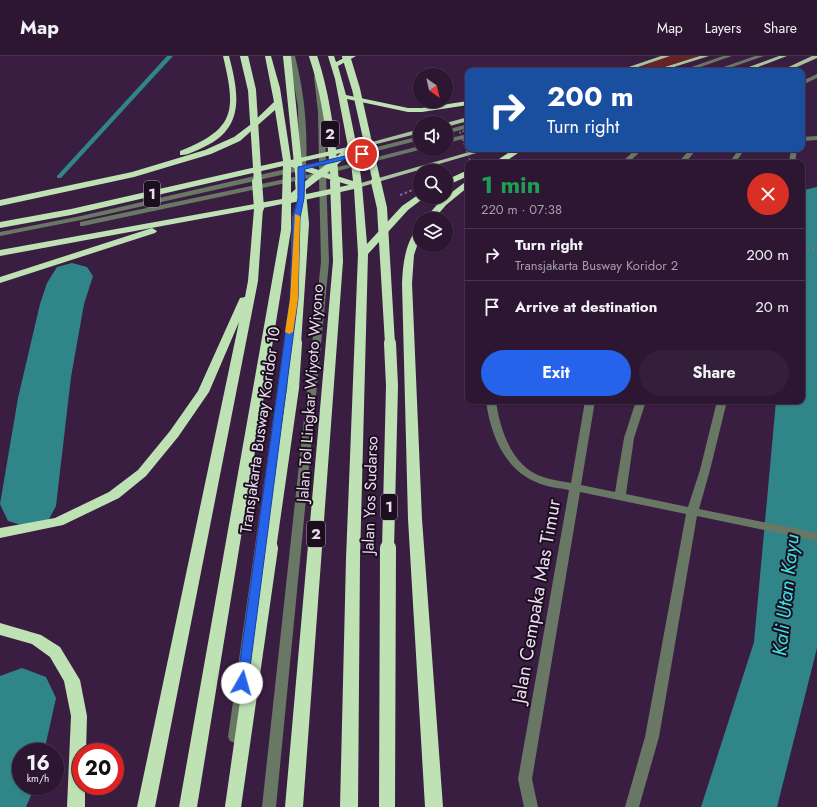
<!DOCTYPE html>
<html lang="en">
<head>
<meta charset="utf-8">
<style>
  :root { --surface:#2c1632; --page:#341f3a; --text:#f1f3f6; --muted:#a69fac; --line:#48354d; --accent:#2563eb }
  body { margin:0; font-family:Jost,sans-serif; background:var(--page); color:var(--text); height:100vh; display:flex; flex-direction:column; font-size:15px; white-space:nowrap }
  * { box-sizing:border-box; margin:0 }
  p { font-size:13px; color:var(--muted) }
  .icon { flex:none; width:22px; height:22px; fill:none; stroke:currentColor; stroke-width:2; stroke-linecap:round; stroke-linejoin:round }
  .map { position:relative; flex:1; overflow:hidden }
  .drawer { position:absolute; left:465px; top:104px; width:340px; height:244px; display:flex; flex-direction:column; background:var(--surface); border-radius:8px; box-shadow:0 1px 3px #0004,0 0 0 1px var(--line) }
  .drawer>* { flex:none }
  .hud { position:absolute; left:465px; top:12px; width:340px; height:84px; border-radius:8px; box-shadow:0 1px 3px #0004,0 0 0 1px var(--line); background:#1a4fa0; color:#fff; overflow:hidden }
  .needle { width:26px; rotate:146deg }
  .fabs { position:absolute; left:413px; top:12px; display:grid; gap:8px }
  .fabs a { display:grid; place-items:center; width:40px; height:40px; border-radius:50%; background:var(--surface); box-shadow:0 1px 3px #0004,0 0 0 1px var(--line); font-size:20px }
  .speed { position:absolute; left:12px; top:687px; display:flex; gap:8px; font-size:20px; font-weight:700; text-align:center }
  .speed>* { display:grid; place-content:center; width:52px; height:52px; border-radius:50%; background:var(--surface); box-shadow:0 1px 3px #0004,0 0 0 1px var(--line); line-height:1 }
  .speed small { font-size:10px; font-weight:400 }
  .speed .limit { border:6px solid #d22; background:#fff; color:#111 }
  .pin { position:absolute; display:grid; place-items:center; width:34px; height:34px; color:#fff; margin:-17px; border:2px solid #fff; border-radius:50%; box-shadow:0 1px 4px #0007 }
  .me { position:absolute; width:44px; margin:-22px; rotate:7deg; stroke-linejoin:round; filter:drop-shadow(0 0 3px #0008) }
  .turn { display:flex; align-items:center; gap:14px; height:84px; padding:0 16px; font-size:18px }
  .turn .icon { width:52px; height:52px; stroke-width:2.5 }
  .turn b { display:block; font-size:28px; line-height:34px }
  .round { display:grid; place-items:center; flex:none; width:42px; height:42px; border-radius:21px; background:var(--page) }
  .head { display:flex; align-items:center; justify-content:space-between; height:68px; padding:0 16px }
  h1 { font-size:24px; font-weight:700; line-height:30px; color:#1e9e55 }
  .primary-button { display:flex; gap:8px; margin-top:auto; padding:8px 16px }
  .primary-button a { flex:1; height:46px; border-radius:24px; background:var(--accent); color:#fff; font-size:16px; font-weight:700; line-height:46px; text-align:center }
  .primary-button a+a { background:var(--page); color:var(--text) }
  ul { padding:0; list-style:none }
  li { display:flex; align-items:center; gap:12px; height:52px; padding:0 16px; border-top:1px solid var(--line) }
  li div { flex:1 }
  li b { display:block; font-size:15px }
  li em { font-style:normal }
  header { display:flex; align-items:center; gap:24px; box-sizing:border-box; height:56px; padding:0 20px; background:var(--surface); border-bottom:1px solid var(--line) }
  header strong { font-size:19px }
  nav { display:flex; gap:22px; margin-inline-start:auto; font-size:14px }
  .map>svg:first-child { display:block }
</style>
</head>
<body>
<header>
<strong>Map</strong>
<nav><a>Map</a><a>Layers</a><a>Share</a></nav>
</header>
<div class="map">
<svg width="817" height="751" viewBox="0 0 817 751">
  <rect width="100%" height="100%" fill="#3a1e42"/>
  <path fill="#642328" d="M 667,0 L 706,0 L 655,15 L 620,15 Z"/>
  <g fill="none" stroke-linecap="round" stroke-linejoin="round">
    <path fill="#308588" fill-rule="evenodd" d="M 167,0 L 173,0 L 61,122 L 57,122 L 57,120 Z"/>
    <path fill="#308588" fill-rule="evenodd" d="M 817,131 L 817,592 L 777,751 L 701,751 L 754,586 L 776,345 L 802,345 L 802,136 L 804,134 Z
      M 72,207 L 87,211 L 93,220 L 84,248 L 71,321 L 56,450 L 48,465 L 28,471 L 8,465 L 0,448 L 18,342 L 40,248 L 47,227 L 57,211 Z
      M 22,612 L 46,621 L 56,642 L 44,696 L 21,696 L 21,730 L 35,730 L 26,751 L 0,751 L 0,620 Z"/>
    <path stroke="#856d8b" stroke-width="2" stroke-dasharray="2.5 2.5" stroke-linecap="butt" d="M 802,191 L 817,195"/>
    <path fill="#697765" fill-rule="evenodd" d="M 289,0 L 295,0 C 304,35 308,73 306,109 L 319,106 L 318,56 L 314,21 L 317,19 L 320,21 L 324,56 L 326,104 L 420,80 L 420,84 L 326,108 L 326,114 L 420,90 L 420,93 L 423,93 L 326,118 L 329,206 L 276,751 L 262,751 L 321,206 L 319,120 L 83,170 L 80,170 L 80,166 L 299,120 L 299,115 L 81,164 L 0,180 L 0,176 L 81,160 L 299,110 L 298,51 ZM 319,110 L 319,116 L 306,119 L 306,113 Z
      M 723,0 L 732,0 L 689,15 L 680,15 Z
      M 755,0 L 764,0 L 721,15 L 712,15 Z
      M 817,18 L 817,22 L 802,29 L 802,25 Z
      M 468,68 L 468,72 L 446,78 L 446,74 Z
      M 468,78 L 468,82 L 446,87 L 446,83 Z
      M 817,80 L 817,84 L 802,85 L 802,81 Z
      M 636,93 L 643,93 L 628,107 L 621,107 Z
      M 690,93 L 697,93 L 685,107 L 678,107 Z
      M 739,93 L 745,93 L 735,107 L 729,107 Z
      M 791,93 L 797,93 L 795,107 L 789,107 Z
      M 298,141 L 304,141 L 305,143 L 300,162 L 298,243 L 242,681 L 240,685 L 235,687 L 230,685 L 228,681 L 290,243 L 292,162 Z
      M 486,345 L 496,345 C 500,374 512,411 543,421 C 552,424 562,425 571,427 L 585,345 L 595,345 L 581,429 L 615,436 L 624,382 L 636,345 L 646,345 L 634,382 L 626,438 L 688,451 L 700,414 L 717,345 L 727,345 L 710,414 L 699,453 L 817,477 L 817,485 L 697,460 L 659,681 L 639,751 L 625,751 L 645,681 L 686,458 L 580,436 L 532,723 L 538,751 L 524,751 L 518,723 L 569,434 C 559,432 546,431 536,426 C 504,413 490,377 486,345 Z"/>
    <path fill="#a6c39e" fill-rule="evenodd" d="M 661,0 L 670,0 L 626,15 L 617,15 Z
      M 700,0 L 709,0 L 661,15 L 652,15 Z
      M 779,0 L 787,0 L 747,15 L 738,15 Z
      M 812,0 L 817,0 L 817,2 L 788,15 L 780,15 Z
      M 468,61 L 468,65 L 446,71 L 446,67 Z
      M 420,73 L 420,77 L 353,94 L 350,92 Z
      M 480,93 L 490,93 L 361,131 L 358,131 L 354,129 Z"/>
    <path fill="#bee2b4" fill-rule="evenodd" d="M 223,0 L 229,0 C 239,38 245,72 204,91 C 197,94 187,100 180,99 L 180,95 C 236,73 236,55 223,0 Z
      M 265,0 L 271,0 L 280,32 L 291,104 L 348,91 L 335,23 L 328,0 L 334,0 L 336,6 L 348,0 L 356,0 L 338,10 L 346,39 L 408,52 L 422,52 L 468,45 L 468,49 L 422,56 L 408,56 L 347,43 L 357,92 L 362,129 L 367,188 L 402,150 L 418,139 L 420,139 L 420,141 L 425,141 L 408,154 L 368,198 L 360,503 L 358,751 L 340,751 L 346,503 L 358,198 L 354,133 L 291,147 L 291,174 L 197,751 L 179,751 L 281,174 L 282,148 L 263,152 L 258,225 L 155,751 L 137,751 L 239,266 L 209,336 L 178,381 L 146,420 L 119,442 L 63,469 L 0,482 L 0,472 L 55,462 L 109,436 L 138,414 L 170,375 L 198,335 L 239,244 L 240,242 L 245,241 L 248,225 L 254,153 L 0,200 L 0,194 L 282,143 L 283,110 L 71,159 L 0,172 L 0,166 L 71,153 L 283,105 L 275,54 L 240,85 L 211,98 L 134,121 L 0,150 L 0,144 L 132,116 L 205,94 L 234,81 L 250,69 L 274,46 ZM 341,97 L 319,114 L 296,107 ZM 350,98 L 353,125 L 327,117 ZM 291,111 L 314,118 L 291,137 ZM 322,121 L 349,129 L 297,140 Z
      M 514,93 L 524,93 L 503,107 L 493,107 Z
      M 468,114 L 468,120 L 446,130 L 446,124 Z
      M 468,124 L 468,131 L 446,149 L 434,163 L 425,163 L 440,145 Z
      M 420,171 L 420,181 L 414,199 L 412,227 L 422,463 L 443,751 L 425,751 L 408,463 L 402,227 C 403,207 405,189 417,172 Z
      M 152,172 L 157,175 L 155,177 L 0,227 L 0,221 Z
      M 338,202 L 343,205 L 303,751 L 285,751 L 333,205 Z
      M 0,567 L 41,579 L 60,591 L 80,624 L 87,660 L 86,696 L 81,696 L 81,730 L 85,730 L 85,751 L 67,751 L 71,660 L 64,625 L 50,601 L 32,588 L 0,579 Z"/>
    <path stroke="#856d8b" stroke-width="1.5" stroke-dasharray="2 2" stroke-linecap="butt" d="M 468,74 L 460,76 L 471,107"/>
    <path stroke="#856d8b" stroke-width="2" stroke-dasharray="2.5 2.5" stroke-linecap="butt" d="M 400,139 L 420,131"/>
    <path stroke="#bee2b4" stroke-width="8" d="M 244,0 L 252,34 L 258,127
      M 287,0 L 300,127
      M 313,0 C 327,41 332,85 335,127
      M 346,0 L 356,33 L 377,127"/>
    <path stroke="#bee2b4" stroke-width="10" d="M 257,126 L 259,152
      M 335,126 L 338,205
      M 376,126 L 382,152 L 390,288
      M 296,288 L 304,168 L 300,126"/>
    <path stroke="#bee2b4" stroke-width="12" d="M 270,493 L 293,332 L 296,287
      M 388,493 L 392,330 L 390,287"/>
    <path stroke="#bee2b4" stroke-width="16" d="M 233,751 L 270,492
      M 387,751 L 388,492"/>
  </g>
  <path fill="#2563eb" stroke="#184099" d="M 362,96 L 365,98 L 364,99 L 305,113 L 304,142 L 300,162 L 298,243 L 248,627 L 247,631 L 242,632 L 238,631 L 237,627 L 290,243 L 293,162 L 298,142 L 298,111 Z"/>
  <path fill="#f59e0b" d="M 295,158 L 300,160 L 298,243 L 293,276 L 289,278 L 285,276 L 290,243 Z"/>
  <g text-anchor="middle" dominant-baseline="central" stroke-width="4" stroke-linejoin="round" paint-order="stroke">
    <g fill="#1b0e1e" stroke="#ad9eb2" stroke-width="1">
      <rect x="321" y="65" width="18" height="26" rx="3"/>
      <rect x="144" y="125" width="16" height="26" rx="3"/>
      <rect x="381" y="438" width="16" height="26" rx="3"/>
      <rect x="307" y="465" width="18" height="26" rx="3"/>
    </g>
    <g font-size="15" font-weight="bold" fill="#ecdbf1">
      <text x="330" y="78">2</text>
      <text x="152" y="138">1</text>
      <text x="389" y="451">1</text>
      <text x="316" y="478">2</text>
    </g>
    <g font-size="16" fill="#ecdbf1" stroke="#1b0e1e">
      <text transform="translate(310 337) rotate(-86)">Jalan Tol Lingkar Wiyoto Wiyono</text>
      <text transform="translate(260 374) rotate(-82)">Transjakarta Busway Koridor 10</text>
      <text transform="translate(370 439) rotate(-88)">Jalan Yos Sudarso</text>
    </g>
    <g font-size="19" fill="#ecdbf1" stroke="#1b0e1e">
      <text transform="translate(536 545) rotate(-80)">Jalan Cempaka Mas Timur</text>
    </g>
    <g font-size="20" font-style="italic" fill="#3be3e9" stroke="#1b0e1e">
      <text transform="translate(786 539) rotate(-84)">Kali Utan Kayu</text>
    </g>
  </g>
</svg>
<div class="fabs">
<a><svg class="needle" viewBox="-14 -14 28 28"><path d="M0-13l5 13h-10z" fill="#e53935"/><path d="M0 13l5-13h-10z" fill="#a69fac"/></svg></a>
<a><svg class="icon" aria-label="sound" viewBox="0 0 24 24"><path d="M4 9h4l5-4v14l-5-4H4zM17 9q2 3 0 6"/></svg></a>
<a><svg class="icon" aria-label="search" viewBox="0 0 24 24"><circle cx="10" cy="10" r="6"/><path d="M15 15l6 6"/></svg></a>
<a><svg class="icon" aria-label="layers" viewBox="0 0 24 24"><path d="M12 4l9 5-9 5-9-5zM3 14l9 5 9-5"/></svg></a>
</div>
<div class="speed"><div>16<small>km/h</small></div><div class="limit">20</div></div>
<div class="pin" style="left:362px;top:98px;background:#d93025"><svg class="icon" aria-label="arrive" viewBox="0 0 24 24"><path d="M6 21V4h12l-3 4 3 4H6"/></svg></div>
<svg class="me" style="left:242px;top:627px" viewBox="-20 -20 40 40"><circle r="19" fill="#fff"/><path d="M0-13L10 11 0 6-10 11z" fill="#2563eb"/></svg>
<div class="hud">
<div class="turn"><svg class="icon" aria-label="right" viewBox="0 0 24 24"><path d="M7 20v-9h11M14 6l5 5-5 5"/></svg><div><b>200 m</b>Turn right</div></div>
</div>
<section class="drawer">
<div class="head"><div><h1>1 min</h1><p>220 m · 07:38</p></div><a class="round" style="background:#d93025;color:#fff"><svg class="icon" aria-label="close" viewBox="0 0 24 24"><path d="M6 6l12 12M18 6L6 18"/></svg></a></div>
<ul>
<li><svg class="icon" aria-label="right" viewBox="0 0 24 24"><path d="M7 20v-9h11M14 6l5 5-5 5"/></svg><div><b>Turn right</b><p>Transjakarta Busway Koridor 2</p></div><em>200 m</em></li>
<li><svg class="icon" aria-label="arrive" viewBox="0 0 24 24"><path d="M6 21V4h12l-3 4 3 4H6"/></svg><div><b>Arrive at destination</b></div><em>20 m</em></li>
</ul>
<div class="primary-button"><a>Exit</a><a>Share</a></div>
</section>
</div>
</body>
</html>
